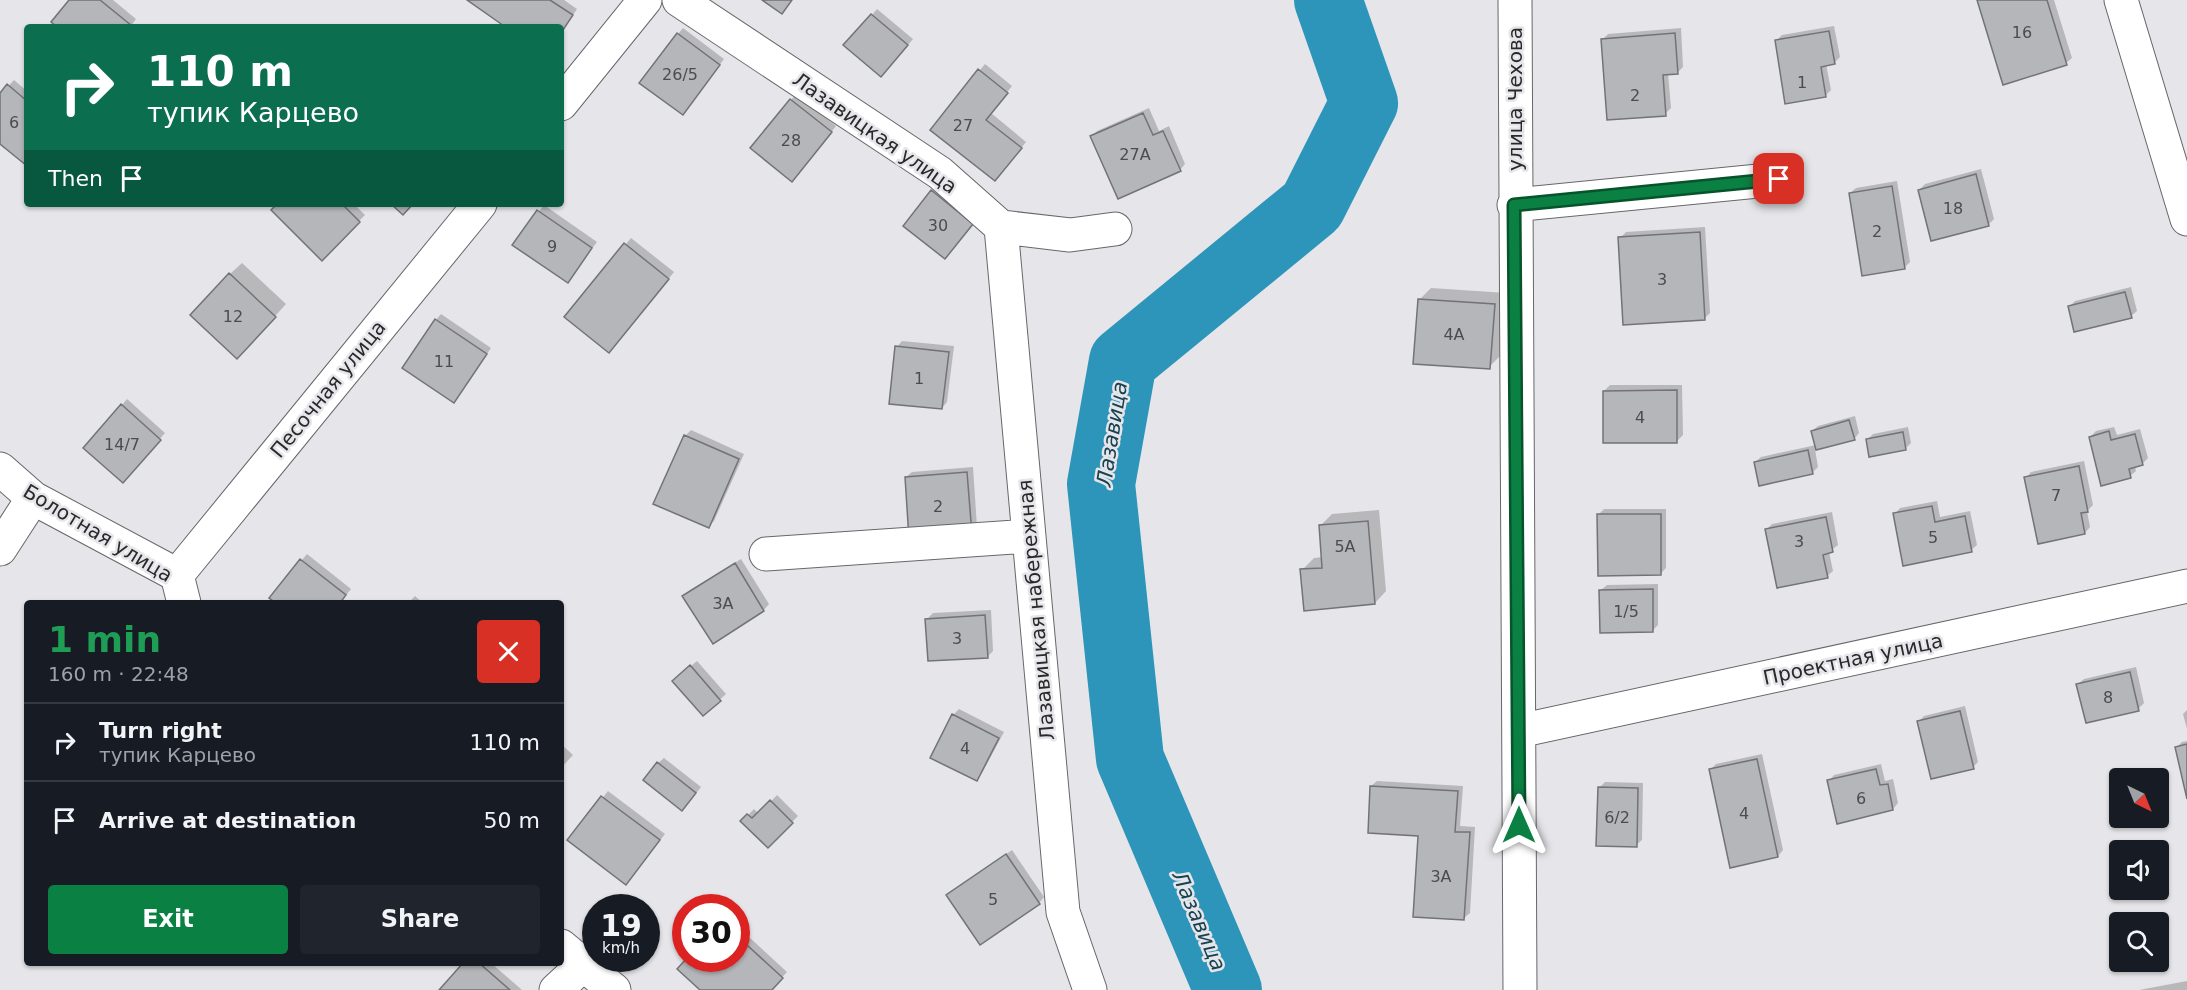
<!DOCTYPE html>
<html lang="en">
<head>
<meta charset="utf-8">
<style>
  :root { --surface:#171b24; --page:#20242c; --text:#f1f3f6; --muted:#9ea1a6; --line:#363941; --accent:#0b8043 }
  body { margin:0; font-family:"DejaVu Sans",sans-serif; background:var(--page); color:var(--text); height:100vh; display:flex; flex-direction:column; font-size:22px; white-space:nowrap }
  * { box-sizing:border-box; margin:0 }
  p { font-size:20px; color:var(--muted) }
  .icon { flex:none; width:33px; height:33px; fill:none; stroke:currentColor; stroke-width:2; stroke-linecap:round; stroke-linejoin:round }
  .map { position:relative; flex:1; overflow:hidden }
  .drawer { position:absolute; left:24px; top:600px; width:540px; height:366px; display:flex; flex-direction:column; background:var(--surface); border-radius:6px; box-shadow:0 2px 4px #0004 }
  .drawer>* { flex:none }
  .hud { position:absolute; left:24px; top:24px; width:540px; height:183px; border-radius:6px; box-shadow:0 2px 4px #0004; background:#0b6e4f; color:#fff; overflow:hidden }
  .needle { width:39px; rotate:137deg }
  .controls { position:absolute; left:2109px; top:768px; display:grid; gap:12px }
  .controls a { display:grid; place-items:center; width:60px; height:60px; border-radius:6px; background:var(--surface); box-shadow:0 2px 4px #0004; font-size:30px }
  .speed { position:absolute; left:582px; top:894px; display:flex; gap:12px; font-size:30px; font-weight:700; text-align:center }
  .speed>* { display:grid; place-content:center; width:78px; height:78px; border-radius:50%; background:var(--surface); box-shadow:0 2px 4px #0004; line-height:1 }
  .speed small { font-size:15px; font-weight:400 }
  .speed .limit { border:9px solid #d22; background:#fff; color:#111 }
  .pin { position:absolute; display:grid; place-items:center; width:51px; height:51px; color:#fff; margin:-26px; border-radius:12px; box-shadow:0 3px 9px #0006 }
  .me { position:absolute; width:66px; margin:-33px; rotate:0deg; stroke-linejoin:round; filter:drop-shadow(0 0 4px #0008) }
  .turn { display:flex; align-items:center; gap:21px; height:126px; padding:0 24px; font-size:27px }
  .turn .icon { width:78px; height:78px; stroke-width:2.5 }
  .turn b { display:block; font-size:42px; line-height:51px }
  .then { display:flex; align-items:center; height:57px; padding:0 24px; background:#0003; gap:12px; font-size:22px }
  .round { display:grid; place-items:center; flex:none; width:63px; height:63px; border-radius:6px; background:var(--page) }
  .headline { display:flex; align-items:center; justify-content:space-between; height:102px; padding:0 24px }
  h1 { font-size:36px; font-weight:700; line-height:45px; color:#1e9e55 }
  .primary-button { display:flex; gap:12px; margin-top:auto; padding:12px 24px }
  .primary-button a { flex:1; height:69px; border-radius:6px; background:var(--accent); color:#fff; font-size:24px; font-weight:700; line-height:69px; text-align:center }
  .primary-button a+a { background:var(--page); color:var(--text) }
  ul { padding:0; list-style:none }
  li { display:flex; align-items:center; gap:18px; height:78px; padding:0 24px; border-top:2px solid var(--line) }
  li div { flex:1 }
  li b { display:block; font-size:22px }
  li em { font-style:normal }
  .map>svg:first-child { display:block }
</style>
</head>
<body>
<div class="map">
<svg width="2187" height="990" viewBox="0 0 2187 990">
  <rect width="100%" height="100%" fill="#e6e6ea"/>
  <path fill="#0003" d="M 71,0 L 113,0 L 136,19 L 130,27 L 59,27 L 53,22 Z
    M 470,0 L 564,0 L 577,9 L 561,33 L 561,27 L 505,27 L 506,25 Z
    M 1979,0 L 2054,0 L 2072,58 L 2066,63 Z
    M 877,9 L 913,39 L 887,70 L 872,15 Z
    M 1834,26 L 1840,57 L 1834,63 L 1826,64 L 1831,90 L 1825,96 L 1776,41 L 1782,35 Z
    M 683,28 L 724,59 L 688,107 L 678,34 Z
    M 1681,28 L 1683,67 L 1678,72 L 1668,73 L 1671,108 L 1665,114 L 1603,39 L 1608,34 Z
    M 985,64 L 1012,86 L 991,113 L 1026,142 L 1001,174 L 932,129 Z
    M 14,80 L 27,91 L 27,164 L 0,142 L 0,95 Z
    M 796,94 L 836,126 L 798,175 L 791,100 Z
    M 1149,108 L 1159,131 L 1169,126 L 1185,164 L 1180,170 L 1092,137 L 1097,131 Z
    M 1981,169 L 1994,219 L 1988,225 L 1919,190 L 1925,184 Z
    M 1897,181 L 1910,262 L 1904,268 L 1850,193 L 1856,188 Z
    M 937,186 L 977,217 L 950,251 L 932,191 Z
    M 279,204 L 354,204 L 365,215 L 322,258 Z
    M 544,205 L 597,242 L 568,281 L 514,244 Z
    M 1705,227 L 1710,313 L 1704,319 L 1620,238 L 1626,232 Z
    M 631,238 L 674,272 L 615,345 L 566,317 Z
    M 242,263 L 286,304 L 249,345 L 230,274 Z
    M 2131,287 L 2137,311 L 2131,316 L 2069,307 L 2075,301 Z
    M 1431,288 L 1506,293 L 1501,355 L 1489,367 L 1419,300 Z
    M 441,314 L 491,348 L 454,401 L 436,320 Z
    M 902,341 L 954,346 L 947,402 L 942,408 L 897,347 Z
    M 1610,385 L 1682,385 L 1683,435 L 1677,441 L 1604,391 Z
    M 127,399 L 165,433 L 128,475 L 122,405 Z
    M 1855,416 L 1859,433 L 1854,439 L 1815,449 L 1818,467 L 1813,472 L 1755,462 L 1761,457 L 1816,445 L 1812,431 L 1818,426 Z
    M 1908,427 L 1911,443 L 1905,449 L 1867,440 L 1873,434 Z
    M 2114,427 L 2117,435 L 2140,429 L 2148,458 L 2142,464 L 2135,466 L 2136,471 L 2130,476 L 2090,437 L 2096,431 Z
    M 691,430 L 744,454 L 714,521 L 708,527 L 685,436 Z
    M 2084,461 L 2093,505 L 2087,511 L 2090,527 L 2085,533 L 2026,478 L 2031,472 Z
    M 973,467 L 977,527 L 971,533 L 906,477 L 912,472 Z
    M 1937,501 L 1940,517 L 1970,511 L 1977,545 L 1971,550 L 1895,514 L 1900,508 Z
    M 1604,509 L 1666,509 L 1666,568 L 1660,574 L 1598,515 Z
    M 1379,510 L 1386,591 L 1375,603 L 1302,570 L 1314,558 L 1323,557 L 1320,526 L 1332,514 Z
    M 1832,512 L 1838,545 L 1829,552 L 1833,571 L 1827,576 L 1767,529 L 1772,524 Z
    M 307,554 L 351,589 L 340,603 L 278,603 L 271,597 Z
    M 741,559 L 769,604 L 764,610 L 713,642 L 684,596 L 690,590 Z
    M 1658,584 L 1658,625 L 1652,631 L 1601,590 L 1607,585 Z
    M 415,596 L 423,603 L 408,603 Z
    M 991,610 L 993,651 L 987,657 L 927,619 L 933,613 Z
    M 697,661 L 726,694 L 704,714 L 680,675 Z
    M 2136,667 L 2144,703 L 2138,709 L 2078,684 L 2084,679 Z
    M 1965,706 L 1978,762 L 1973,767 L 1918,722 L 1924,716 Z
    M 959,709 L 1004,732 L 982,773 L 977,779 L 932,757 L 954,714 Z
    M 2187,710 L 2187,729 L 2183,714 Z
    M 2187,741 L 2187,792 L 2176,748 L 2182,742 Z
    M 561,744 L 573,755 L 561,768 Z
    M 1762,754 L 1783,850 L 1778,856 L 1710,770 L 1716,764 Z
    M 664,758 L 701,787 L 688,804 L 658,763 Z
    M 1881,764 L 1885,781 L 1893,779 L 1898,803 L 1893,809 L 1829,781 L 1834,775 Z
    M 1377,781 L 1463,786 L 1460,826 L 1475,827 L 1470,913 L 1464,918 L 1420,835 L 1371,786 Z
    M 1605,782 L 1643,783 L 1642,840 L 1636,845 L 1599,788 Z
    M 608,791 L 665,834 L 631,878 L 569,840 Z
    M 777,795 L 798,816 L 768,846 L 742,821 L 754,809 L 759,814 Z
    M 1012,850 L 1044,897 L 1039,903 L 948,895 Z
    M 736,925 L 787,972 L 770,990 L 702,990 L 736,958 Z
    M 465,963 L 491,963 L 522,990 L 441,990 Z
    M 2187,981 L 2187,990 L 2139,990 Z"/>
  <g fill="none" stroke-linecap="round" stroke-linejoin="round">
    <path stroke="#2c95b9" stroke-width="68" d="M 1228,990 L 1130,759 L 1101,484 L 1123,361 L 1312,206 L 1364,103 L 1328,0"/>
  </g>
  <path fill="#b4b6ba" stroke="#717376" stroke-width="1.5" d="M 69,0 L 100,0 L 132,26 L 57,27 L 51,22 Z
    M 467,0 L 550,0 L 573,15 L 561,33 L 561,27 L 503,27 L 504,26 Z
    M 762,0 L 792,0 L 782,14 Z
    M 1977,0 L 2047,0 L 2067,65 L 2003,85 Z
    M 871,14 L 908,45 L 881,77 L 843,45 Z
    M 1829,31 L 1835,64 L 1821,67 L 1826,97 L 1785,104 L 1775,40 Z
    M 677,33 L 720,65 L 683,115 L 639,83 Z
    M 1675,33 L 1678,74 L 1663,75 L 1666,116 L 1607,120 L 1601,39 Z
    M 978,69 L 1008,93 L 986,120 L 1022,148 L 995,181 L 930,130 Z
    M 7,84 L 27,101 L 27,166 L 0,144 L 0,93 Z
    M 790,99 L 832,132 L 792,182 L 750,148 Z
    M 1143,113 L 1153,135 L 1163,131 L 1181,171 L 1118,199 L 1090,136 Z
    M 1976,174 L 1989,226 L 1931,241 L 1918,190 Z
    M 1892,186 L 1905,269 L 1862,276 L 1849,193 Z
    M 931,190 L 973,224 L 945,259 L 903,226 Z
    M 277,204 L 342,204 L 360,222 L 322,261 L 271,210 Z
    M 391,204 L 413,204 L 403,215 Z
    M 537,210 L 592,248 L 568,283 L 512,245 Z
    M 1700,232 L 1705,320 L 1623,325 L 1618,237 Z
    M 624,243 L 669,279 L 609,353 L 564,317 Z
    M 229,273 L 276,317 L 237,359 L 190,315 Z
    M 2125,292 L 2132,318 L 2074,332 L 2068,306 Z
    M 1418,299 L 1495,304 L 1490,369 L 1413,364 Z
    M 435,319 L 487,354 L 454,403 L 402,368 Z
    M 895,346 L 949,352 L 942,409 L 889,404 Z
    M 1677,390 L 1677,443 L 1603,443 L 1603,391 Z
    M 121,404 L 161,440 L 123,483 L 83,448 Z
    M 1849,420 L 1855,440 L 1816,450 L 1811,431 Z
    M 2109,431 L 2111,440 L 2135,434 L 2143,465 L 2129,469 L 2131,478 L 2101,486 L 2089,437 Z
    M 1903,432 L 1906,450 L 1869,457 L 1866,439 Z
    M 684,435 L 739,459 L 709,528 L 653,504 Z
    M 1808,450 L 1813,474 L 1759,486 L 1754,462 Z
    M 2079,466 L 2088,512 L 2081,513 L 2085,534 L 2038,544 L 2024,477 Z
    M 967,472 L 972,534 L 909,539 L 905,477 Z
    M 1932,506 L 1935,522 L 1965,516 L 1972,552 L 1903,566 L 1893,513 Z
    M 1597,514 L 1661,514 L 1661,575 L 1598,576 Z
    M 1826,517 L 1833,552 L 1823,555 L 1828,578 L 1777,588 L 1765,529 Z
    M 1368,521 L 1375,604 L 1304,611 L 1300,569 L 1322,568 L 1319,525 Z
    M 300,559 L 346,595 L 340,603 L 276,603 L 269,598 Z
    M 735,563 L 764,611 L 713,644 L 682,596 Z
    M 1653,589 L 1653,632 L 1600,633 L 1599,590 Z
    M 985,615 L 988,658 L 928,661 L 925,619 Z
    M 690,665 L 721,701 L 703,716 L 672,681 Z
    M 2130,672 L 2139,711 L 2086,723 L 2076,684 Z
    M 1960,711 L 1974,769 L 1931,779 L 1917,721 Z
    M 952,714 L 999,738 L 977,781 L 930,758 Z
    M 2187,744 L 2187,799 L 2175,747 Z
    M 1757,759 L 1778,857 L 1730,868 L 1709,769 Z
    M 657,762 L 696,793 L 682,811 L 643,780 Z
    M 1876,769 L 1880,785 L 1888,784 L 1893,810 L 1837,824 L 1827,780 Z
    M 1370,786 L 1458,791 L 1455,832 L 1470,832 L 1464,920 L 1413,917 L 1418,836 L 1368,833 Z
    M 1598,787 L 1638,788 L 1637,847 L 1596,846 Z
    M 601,796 L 660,840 L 626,885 L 567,840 Z
    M 770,800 L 793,823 L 768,848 L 740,821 L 747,814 L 752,818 Z
    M 1006,854 L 1040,904 L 980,945 L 946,895 Z
    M 736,935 L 783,978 L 772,990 L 700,990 L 677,969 L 687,958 L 736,958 Z
    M 463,963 L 479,963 L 510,990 L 439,990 Z"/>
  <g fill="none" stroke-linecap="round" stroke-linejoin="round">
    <g stroke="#67676b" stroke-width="35">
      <path id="minor" d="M 679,0 L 940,173 L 1001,227 L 1070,235 L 1115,229
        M 1515,0 L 1520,990
        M 2121,0 L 2187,219
        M 561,104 L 645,0
        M 1514,205 L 1779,179
        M 1001,227 L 1063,912 L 1090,990
        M 0,469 L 33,498 L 177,575 L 184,603
        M 0,549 L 33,498
        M 766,554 L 1029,536
        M 177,575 L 480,204
        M 1519,731 L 2187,586
        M 561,946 L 614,990
        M 556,990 L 583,965"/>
    </g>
    <use href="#minor" stroke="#fff" stroke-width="33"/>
  </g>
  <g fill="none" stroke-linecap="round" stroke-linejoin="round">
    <g stroke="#07532c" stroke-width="15">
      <path id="route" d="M 1519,825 L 1514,205 L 1779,179"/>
    </g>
    <use href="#route" stroke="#0b8043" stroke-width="10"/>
  </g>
  <g text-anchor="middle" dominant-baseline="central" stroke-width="5" stroke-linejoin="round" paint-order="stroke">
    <g font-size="16" fill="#4c4c4e">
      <text x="2022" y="32">16</text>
      <text x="680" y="74">26/5</text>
      <text x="1802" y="82">1</text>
      <text x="1635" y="95">2</text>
      <text x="14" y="122">6</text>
      <text x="963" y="125">27</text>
      <text x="791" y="140">28</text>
      <text x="1135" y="154">27А</text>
      <text x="1953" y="208">18</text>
      <text x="938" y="225">30</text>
      <text x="1877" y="231">2</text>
      <text x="552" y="246">9</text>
      <text x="1662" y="279">3</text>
      <text x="233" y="316">12</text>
      <text x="1454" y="334">4А</text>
      <text x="444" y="361">11</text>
      <text x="919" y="378">1</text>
      <text x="1640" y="417">4</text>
      <text x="122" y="444">14/7</text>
      <text x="2056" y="495">7</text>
      <text x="938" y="506">2</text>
      <text x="1933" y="537">5</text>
      <text x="1799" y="541">3</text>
      <text x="1345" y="546">5А</text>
      <text x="723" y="603">3А</text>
      <text x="1626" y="611">1/5</text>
      <text x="957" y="638">3</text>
      <text x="2108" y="697">8</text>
      <text x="965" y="748">4</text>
      <text x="1861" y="798">6</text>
      <text x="1744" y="813">4</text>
      <text x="1617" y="817">6/2</text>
      <text x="1441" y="876">3А</text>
      <text x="993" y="899">5</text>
    </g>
    <g font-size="20" fill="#29292a" stroke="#e6e6ea">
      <text transform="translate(1515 99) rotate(-90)">улица Чехова</text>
      <text transform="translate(875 133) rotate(35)">Лазавицкая улица</text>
      <text transform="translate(328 389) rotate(-51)">Песочная улица</text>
      <text transform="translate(98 533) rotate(31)">Болотная улица</text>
      <text transform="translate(1036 610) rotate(-95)">Лазавицкая набережная</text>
      <text transform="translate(1853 659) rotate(-12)">Проектная улица</text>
    </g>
    <g font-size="21" font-style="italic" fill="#174252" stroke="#e6e6ea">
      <text transform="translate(1112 434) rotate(-81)">Лазавица</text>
      <text transform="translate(1199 921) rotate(67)">Лазавица</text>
    </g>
  </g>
</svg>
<div class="controls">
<a><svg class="needle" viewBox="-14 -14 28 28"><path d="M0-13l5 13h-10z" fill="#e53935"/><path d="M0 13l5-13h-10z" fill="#9ea1a6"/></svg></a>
<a><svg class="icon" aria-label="sound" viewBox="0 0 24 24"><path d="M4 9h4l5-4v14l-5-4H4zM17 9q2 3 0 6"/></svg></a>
<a><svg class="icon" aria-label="search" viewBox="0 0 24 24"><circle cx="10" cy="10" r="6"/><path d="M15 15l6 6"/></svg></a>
</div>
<div class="speed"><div>19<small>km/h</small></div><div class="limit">30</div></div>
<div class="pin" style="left:1779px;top:179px;background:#d93025"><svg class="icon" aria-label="arrive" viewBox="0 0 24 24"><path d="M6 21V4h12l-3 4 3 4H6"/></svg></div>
<svg class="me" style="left:1519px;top:825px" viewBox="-20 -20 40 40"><path d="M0-17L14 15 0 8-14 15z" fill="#0b8043" stroke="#fff" stroke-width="4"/></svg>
<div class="hud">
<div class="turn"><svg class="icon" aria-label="right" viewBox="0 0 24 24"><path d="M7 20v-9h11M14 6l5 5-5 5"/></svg><div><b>110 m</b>тупик Карцево</div></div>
<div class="then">Then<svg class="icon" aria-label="arrive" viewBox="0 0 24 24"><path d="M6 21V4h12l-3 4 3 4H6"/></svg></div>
</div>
<section class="drawer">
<div class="headline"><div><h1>1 min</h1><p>160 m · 22:48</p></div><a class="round" style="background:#d93025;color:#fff"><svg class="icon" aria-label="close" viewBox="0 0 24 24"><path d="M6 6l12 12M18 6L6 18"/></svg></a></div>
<ul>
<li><svg class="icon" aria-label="right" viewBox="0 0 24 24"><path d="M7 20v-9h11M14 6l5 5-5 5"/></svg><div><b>Turn right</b><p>тупик Карцево</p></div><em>110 m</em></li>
<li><svg class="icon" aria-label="arrive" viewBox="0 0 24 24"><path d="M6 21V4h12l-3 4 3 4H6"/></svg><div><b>Arrive at destination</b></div><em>50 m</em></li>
</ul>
<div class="primary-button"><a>Exit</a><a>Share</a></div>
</section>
</div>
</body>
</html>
